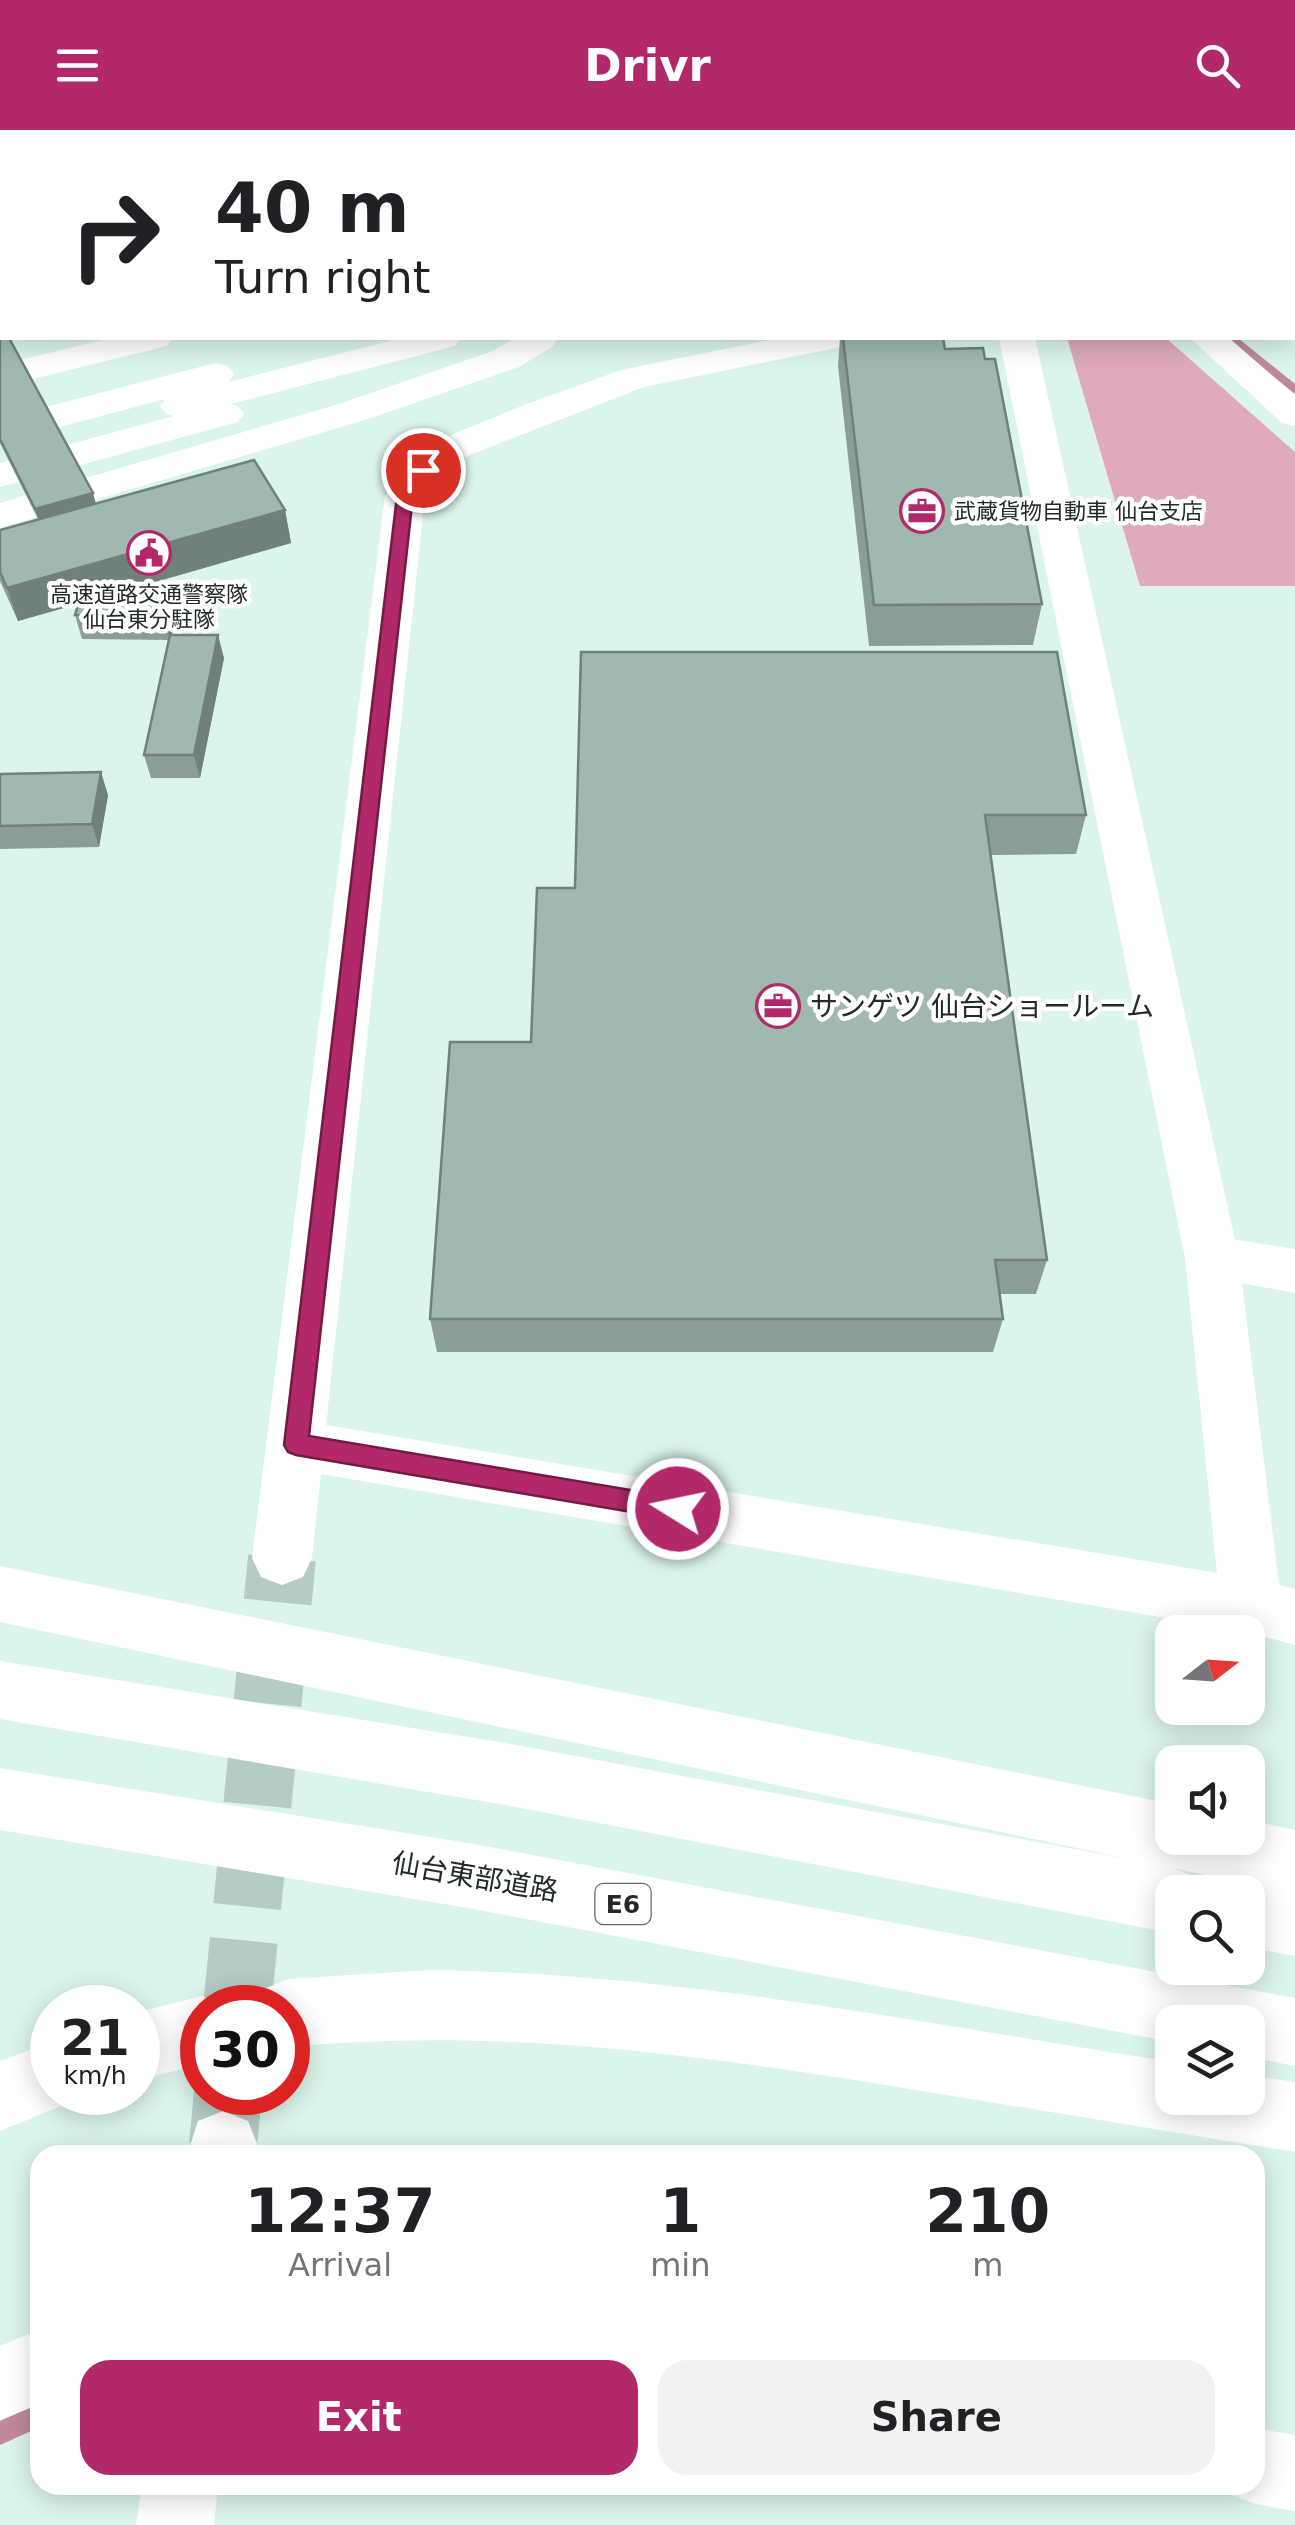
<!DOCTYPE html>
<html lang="en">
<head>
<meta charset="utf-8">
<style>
  :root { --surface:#fff; --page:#f2f2f2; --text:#202124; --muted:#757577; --accent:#b22969 }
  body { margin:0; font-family:"DejaVu Sans","Noto Sans JP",sans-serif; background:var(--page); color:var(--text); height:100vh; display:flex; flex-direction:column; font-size:38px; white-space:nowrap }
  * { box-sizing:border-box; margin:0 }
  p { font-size:32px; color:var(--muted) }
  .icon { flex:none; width:55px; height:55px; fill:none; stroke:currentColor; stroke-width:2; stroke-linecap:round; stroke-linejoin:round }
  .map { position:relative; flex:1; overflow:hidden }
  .drawer { position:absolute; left:30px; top:2015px; width:1235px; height:350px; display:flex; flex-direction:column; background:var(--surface); border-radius:30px; box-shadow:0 5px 25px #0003 }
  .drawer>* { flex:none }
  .hud { position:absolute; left:0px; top:0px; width:1295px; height:210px; box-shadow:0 5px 25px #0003; background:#fff; color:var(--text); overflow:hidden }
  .needle { width:65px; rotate:73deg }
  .buttons { position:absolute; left:1155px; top:1485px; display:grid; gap:20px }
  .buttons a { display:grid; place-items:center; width:110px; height:110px; border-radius:20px; background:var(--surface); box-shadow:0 5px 25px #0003; font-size:50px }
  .speed { position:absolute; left:30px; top:1855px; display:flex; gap:20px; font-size:50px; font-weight:700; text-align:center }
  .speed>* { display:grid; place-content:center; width:130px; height:130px; border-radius:50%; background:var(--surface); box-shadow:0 5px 25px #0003; line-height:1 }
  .speed small { font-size:25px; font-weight:400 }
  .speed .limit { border:15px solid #d22; background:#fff; color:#111 }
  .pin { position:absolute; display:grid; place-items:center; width:85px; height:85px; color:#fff; margin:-42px; border:5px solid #fff; border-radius:50%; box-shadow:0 2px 10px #0007 }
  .me { position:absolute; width:110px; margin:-55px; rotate:280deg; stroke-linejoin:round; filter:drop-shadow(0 0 8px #0008) }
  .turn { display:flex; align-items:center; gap:35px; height:210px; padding:0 50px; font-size:45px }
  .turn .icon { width:130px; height:130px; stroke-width:2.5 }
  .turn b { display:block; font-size:70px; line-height:85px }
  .eta { display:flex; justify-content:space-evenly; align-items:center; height:170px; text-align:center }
  .eta b { font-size:60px; font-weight:700; line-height:70px }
  .action { display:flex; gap:20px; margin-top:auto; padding:20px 50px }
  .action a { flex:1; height:115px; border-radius:30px; background:var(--accent); color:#fff; font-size:40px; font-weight:700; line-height:115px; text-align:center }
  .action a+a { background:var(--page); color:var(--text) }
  header { display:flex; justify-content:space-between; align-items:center; height:130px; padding:0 50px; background:var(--accent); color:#fff; font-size:45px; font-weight:700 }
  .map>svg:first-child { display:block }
</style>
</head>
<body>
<header><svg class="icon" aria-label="menu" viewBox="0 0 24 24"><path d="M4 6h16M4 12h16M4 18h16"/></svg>Drivr<svg class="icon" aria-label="search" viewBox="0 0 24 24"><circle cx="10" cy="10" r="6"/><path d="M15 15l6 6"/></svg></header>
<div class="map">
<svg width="1295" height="2395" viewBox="0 0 1295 2395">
  <rect width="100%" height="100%" fill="#dcf5ea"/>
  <path fill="#dfaabb" d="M 1067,208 L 1166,208 L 1295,322 L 1295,456 L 1140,456 Z"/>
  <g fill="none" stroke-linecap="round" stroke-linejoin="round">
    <path fill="#bf899b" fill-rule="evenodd" d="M 1225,208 L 1238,208 L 1295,254 L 1295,264 Z
      M 40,2273 L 40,2297 L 0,2315 L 0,2291 Z"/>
    <path stroke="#b6ccc3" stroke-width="68" stroke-dasharray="68 34" stroke-linecap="butt" d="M 237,1878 L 282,1428
      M 223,2016 L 228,1962"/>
    <path fill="#fff" fill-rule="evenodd" d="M 429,0 L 461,0 L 461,2 L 429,2 Z
      M 0,89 L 2,89 L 2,109 L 0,109 Z
      M 779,208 L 849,208 L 844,216 L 831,219 L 644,257 L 467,326 L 437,348 L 425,366 L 326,1295 L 1217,1443 L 1185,1128 L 999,208 L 1035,208 L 1239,1128 L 1279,1455 L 1295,1459 L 1295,1515 L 1248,1502 L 321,1344 L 312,1428 L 303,1447 L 282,1455 L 261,1447 L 252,1428 L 385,366 L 409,332 L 439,310 L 524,275 L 621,240 Z
      M 223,1981 L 248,1991 L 258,2016 L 257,2025 L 187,2025 L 198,1991 Z
      M 40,2199 L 40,2274 L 0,2290 L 0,2216 Z
      M 1255,2298 L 1295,2305 L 1295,2381 L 1255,2374 L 1228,2363 L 1225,2355 L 1255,2355 Z
      M 142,2355 L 218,2355 L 214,2395 L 136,2395 Z"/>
    <path fill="#fff" fill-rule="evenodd" d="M 903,0 L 937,0 L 938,2 L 904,2 Z
      M 957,0 L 991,0 L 992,2 L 958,2 Z
      M 2,129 L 2,151 L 0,152 L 0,130 Z
      M 1190,208 L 1229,208 L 1295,265 L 1295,296 L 1282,293 Z
      M 1212,1106 L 1295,1119 L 1295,1163 L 1193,1144 L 1185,1128 L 1193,1112 Z"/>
    <path fill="#fff" fill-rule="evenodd" d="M 1292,117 L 1295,117 L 1295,139 L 1292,139 Z
      M 111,208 L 172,208 L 167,216 L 0,257 L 0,235 Z
      M 401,208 L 460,208 L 455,216 L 231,274 L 238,276 L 244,284 L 238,292 L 0,357 L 0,333 L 174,286 L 166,284 L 160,276 L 165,269 L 0,313 L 0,289 L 215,233 L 228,236 L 234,244 L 228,252 Z
      M 515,208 L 558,208 L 553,216 L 519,237 L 365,290 L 0,398 L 0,373 L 339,274 L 493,221 Z
      M 0,1436 L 1172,1674 L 1172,1708 L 1248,1708 L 1248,1690 L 1295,1700 L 1295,1826 L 1248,1817 L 1248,1762 L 1224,1762 L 1242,1753 L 1173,1738 L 1195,1747 L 1202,1762 L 1172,1762 L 1172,1803 L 505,1675 L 0,1589 L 0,1531 L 505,1613 L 1139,1731 L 0,1492 Z
      M 0,1638 L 468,1713 L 1295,1868 L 1295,1936 L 1248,1927 L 1248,1892 L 1172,1892 L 1172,1912 L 468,1778 L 0,1700 Z
      M 429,1840 C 679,1843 925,1894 1172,1932 L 1172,1968 L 1248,1968 L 1248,1945 L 1295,1952 L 1295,2022 C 1173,2002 1051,1982 928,1962 C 715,1927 505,1896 288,1917 L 288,1878 L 256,1878 L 264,1859 L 288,1849 Z
      M 202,1866 L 227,1878 L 202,1878 L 202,1934 L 138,1950 L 138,1882 Z
      M 52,1912 L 52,1962 L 80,1962 L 76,1970 L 0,2001 L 0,1931 Z"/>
  </g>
  <path fill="#8a9e96" d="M 1080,0 L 1295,0 L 1295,61 L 1292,62 L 1292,2 L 1082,2 Z
    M 0,191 L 93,363 L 96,374 L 285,380 L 291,413 L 135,458 L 177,482 L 172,505 L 224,528 L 200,648 L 151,648 L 144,625 L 169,510 L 82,509 L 75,485 L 78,474 L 18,491 L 0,451 L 0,400 L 38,389 L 0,313 Z
    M 840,208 L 943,208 L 945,219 L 1042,474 L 1033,515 L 869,516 L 838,236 Z
    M 581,522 L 1086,685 L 1076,724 L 990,725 L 1047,1130 L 1036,1164 L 1000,1164 L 1003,1189 L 993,1222 L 437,1222 L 430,1189 L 531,912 L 575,758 Z
    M 0,644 L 108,665 L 99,717 L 0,719 Z"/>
  <path fill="#70817a" d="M 93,363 L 96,376 L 39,391 L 35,379 Z
    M 285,380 L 291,413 L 18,491 L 7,458 Z
    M 172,459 L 177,482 L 170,510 L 164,486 Z
    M 218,505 L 224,528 L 200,648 L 194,625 Z
    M 101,642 L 108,665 L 99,717 L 92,694 Z"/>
  <path fill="#a0b8ae" stroke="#70817a" stroke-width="2.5" d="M 1112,0 L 1295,0 L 1295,22 L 1292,22 L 1292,2 L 1113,2 Z
    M 0,191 L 2,196 L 2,208 L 9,208 L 93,363 L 35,379 L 0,309 Z
    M 843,208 L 943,208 L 945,219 L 983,218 L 985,229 L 995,229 L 1042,474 L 874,475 Z
    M 254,330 L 285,380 L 7,458 L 0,442 L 0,400 Z
    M 83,457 L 172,459 L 164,486 L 75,485 Z
    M 170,505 L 218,505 L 194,625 L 144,625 Z
    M 581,522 L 1057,522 L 1086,685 L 985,685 L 1047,1130 L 995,1130 L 1003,1189 L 430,1189 L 450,912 L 531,912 L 537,758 L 575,758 Z
    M 101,642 L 92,694 L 0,696 L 0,644 Z"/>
  <path fill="#b22969" stroke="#741b44" stroke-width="2.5" d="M 417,337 L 431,340 L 413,366 L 309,1306 L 678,1368 L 687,1372 L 690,1379 L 687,1387 L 678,1390 L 296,1325 L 288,1322 L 284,1315 L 397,366 Z"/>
  <defs>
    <g id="office-ring" transform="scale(2.25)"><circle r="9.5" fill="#fff" stroke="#b22969" stroke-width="1.5"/><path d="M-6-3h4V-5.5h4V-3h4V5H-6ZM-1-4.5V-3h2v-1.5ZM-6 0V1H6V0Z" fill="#b22969"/></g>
    <g id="civic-ring" transform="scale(2.25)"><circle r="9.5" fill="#fff" stroke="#b22969" stroke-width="1.5"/><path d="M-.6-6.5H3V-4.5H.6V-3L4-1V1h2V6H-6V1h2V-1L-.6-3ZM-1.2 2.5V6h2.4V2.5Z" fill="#b22969"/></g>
  </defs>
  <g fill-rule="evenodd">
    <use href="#office-ring" x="922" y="381"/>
    <use href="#civic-ring" x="149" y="423"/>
    <use href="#office-ring" x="778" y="876"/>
  </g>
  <g text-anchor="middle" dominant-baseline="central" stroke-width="9" stroke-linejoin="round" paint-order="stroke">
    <g font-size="22" fill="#202a26" stroke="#fff" text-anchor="start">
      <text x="954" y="381">武蔵貨物自動車 仙台支店</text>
      <text x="149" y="464" text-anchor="middle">高速道路交通警察隊<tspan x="149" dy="25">仙台東分駐隊</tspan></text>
    </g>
    <rect fill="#fff" stroke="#636a67" stroke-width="2.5" x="595.5" y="1754" width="55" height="40" rx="8"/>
    <g font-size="25" font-weight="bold" fill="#202a26">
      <text x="623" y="1774">E6</text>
    </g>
    <g font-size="28" fill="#202a26" stroke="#fff" text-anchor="start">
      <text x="810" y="876">サンゲツ 仙台ショールーム</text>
    </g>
    <g font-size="28" fill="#202a26" stroke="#fff">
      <text transform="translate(475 1747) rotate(10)">仙台東部道路</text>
    </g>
  </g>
</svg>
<div class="buttons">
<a><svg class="needle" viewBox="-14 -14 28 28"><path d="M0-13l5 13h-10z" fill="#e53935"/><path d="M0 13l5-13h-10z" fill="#757577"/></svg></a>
<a><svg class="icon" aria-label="sound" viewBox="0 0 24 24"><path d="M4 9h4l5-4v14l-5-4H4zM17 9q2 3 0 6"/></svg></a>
<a><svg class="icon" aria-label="search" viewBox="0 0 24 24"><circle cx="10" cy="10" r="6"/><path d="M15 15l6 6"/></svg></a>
<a><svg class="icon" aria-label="layers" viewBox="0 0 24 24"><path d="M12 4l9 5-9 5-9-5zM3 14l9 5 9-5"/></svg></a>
</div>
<div class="speed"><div>21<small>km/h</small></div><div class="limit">30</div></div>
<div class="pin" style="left:423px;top:340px;background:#d93025"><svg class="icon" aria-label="arrive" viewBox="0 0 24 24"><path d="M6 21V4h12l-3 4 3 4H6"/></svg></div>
<svg class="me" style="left:678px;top:1379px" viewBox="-20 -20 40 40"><circle r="17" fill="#b22969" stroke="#fff" stroke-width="3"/><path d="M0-11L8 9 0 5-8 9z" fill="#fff"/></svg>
<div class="hud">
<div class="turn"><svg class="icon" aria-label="right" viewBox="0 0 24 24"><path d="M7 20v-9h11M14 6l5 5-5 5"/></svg><div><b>40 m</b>Turn right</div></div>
</div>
<section class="drawer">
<div class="eta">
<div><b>12:37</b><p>Arrival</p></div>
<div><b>1</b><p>min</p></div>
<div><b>210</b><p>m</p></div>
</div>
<div class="action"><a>Exit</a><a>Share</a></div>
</section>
</div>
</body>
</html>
